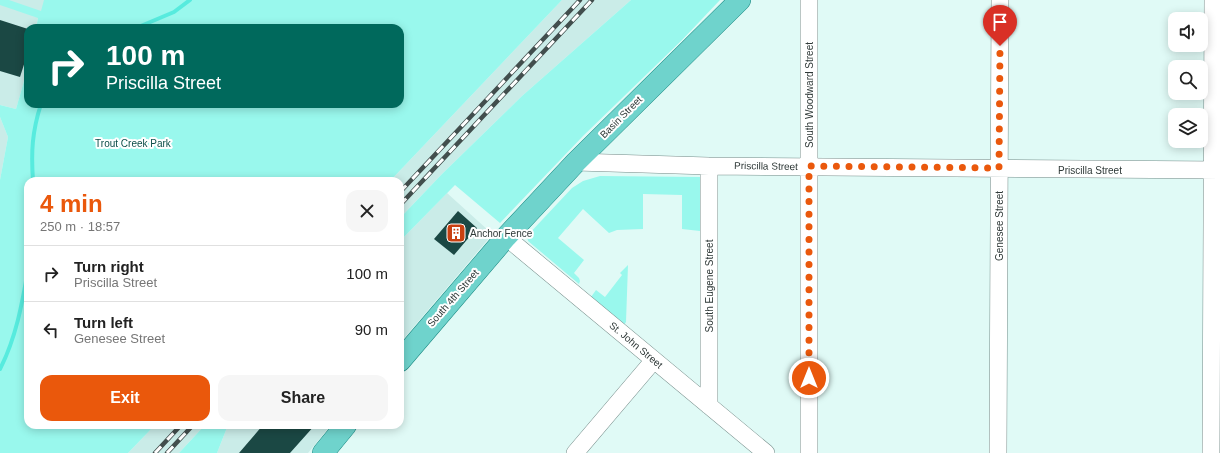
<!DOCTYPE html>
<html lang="en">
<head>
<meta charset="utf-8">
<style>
  :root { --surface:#fff; --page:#f6f6f6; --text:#222; --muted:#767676; --line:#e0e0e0; --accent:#ea580c }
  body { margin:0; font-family:Arial,sans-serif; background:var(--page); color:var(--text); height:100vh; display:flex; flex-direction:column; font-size:15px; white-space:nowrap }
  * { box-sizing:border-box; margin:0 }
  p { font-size:13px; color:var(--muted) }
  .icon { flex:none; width:22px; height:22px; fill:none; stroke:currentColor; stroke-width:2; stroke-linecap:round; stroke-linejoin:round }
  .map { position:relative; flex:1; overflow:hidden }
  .sheet { position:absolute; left:24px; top:177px; width:380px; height:252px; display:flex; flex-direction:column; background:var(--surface); border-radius:12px; box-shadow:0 2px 10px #0003 }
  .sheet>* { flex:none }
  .guide { position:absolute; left:24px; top:24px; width:380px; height:84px; border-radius:12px; box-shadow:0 2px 10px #0003; background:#00695c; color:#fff; overflow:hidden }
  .tools { position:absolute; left:1168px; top:12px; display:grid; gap:8px }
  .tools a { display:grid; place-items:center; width:40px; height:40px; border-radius:8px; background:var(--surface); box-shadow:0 2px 10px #0003; font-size:20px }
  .pin { position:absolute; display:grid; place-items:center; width:34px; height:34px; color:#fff; margin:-41px -17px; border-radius:50% 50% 50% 0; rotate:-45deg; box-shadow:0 0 4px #0007 }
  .pin .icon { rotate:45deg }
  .me { position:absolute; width:44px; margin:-22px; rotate:0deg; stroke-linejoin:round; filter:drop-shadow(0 0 3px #0008) }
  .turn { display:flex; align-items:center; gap:14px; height:84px; padding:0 16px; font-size:18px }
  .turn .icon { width:52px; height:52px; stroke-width:2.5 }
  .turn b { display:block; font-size:28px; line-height:34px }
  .round { display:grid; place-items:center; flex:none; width:42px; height:42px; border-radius:12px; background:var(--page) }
  .head { display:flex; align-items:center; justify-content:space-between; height:68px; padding:0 16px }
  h1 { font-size:24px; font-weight:600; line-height:30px; color:var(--accent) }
  .primary-button { display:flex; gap:8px; margin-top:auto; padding:8px 16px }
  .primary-button a { flex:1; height:46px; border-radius:12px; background:var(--accent); color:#fff; font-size:16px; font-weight:600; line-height:46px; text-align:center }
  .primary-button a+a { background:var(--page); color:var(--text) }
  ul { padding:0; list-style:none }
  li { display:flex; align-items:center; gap:12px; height:56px; padding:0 16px; border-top:1px solid var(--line) }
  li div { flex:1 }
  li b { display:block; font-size:15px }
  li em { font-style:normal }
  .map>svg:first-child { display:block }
</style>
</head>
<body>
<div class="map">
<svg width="1220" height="453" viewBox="0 0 1220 453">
  <rect width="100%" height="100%" fill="#e0faf6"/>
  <path fill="#caece8" d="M 0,0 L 56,0 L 38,18 L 36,28 L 28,28 L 28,67 L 16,109 L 0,105 Z
    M 562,0 L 631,0 L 522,96 L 442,174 L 400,218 L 400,181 L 390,181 Z
    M 0,117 L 8,137 L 0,180 Z
    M 447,193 L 489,231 L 491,236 L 400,343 L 400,241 Z
    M 155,425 L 205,425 L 179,453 L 128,453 Z
    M 228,425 L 331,425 L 308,453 L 217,453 Z"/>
  <path fill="#99f8ed" d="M 0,0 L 9,0 L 41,11 L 44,0 L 562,0 L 390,181 L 28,181 L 28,425 L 155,425 L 128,453 L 0,453 L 0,180 L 8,137 L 0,117 L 0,105 L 16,109 L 28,67 L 28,104 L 400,104 L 400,28 L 36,28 L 38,18 L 0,5 Z
    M 631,0 L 720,0 L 682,40 L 583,136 L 500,223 L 455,185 L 400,241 L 400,218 L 442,174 L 522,96 Z
    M 600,176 L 700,177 L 700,231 L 682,229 L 682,195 L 643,194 L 643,229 L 617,230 L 609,233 L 583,209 L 558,238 L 584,260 L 574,273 L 579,278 L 580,281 L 579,284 L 528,241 L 527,236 L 572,188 L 583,181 Z
    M 628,265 L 626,322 L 624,325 L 591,297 L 596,290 L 605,297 L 622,275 L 620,273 Z
    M 205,425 L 228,425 L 217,453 L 179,453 Z"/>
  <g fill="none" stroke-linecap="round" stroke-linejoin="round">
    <path stroke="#57ebde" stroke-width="4" d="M 136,28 L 174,12 L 190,0
      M 33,181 C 31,152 32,132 41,104
      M 0,369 C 16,338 22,304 28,270"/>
  </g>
  <path fill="#1b4844" d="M 0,20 L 28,29 L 28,52 L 20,77 L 0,71 Z
    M 458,211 L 477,228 L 454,255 L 434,239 Z
    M 263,425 L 315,425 L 290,453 L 239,453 Z"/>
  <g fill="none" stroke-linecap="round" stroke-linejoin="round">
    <g stroke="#758c89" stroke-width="18">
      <path id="minor" d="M 576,162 L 709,166 L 1220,170
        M 709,166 L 709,406
        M 506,237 L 766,453
        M 575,453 L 654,360
        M 809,453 L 809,0
        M 998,453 L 1000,0
        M 1211,453 L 1213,0"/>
    </g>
    <g stroke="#1a8982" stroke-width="22">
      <path id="major" d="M 400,361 L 506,237 L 576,162 L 740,0
        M 323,453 L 346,425"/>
    </g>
    <use href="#minor" stroke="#fff" stroke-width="17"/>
    <use href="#major" stroke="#6fd3cc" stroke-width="21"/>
    <g stroke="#424e4d" stroke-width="4.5">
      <path id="rail" d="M 400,192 L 580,0
        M 400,205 L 592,0
        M 155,453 L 181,425
        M 167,453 L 193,425"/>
    </g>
    <use href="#rail" stroke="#fff" stroke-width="3" stroke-dasharray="9" stroke-linecap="butt"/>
  </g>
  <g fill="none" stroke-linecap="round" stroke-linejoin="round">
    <path stroke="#ea580c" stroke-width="7" stroke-dasharray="0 12.6" d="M 809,378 L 809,166 L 999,168 L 1000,46"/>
  </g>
  <defs>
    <g id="building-square" transform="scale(1)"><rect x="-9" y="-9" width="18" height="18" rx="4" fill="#c84011" stroke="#fff"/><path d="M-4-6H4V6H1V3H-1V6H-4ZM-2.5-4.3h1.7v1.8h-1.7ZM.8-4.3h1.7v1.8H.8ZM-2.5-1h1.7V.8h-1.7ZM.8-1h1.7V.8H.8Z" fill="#fff"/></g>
  </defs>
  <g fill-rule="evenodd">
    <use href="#building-square" x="456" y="233"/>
  </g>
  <g text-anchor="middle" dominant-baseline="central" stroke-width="4" stroke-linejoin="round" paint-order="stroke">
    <g font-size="10" fill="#2e3837" stroke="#fff">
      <text transform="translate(809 95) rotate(-90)">South Woodward Street</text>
      <text transform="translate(621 117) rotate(-45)">Basin Street</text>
      <text transform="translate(766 166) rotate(1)">Priscilla Street</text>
      <text x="1090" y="170">Priscilla Street</text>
      <text transform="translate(999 226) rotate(-90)">Genesee Street</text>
      <text transform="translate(709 286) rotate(-90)">South Eugene Street</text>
      <text transform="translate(453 298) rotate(-49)">South 4th Street</text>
      <text transform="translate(636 345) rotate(40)">St. John Street</text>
    </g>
    <g font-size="10" fill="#0c4e49" stroke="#fff">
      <text x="133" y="143">Trout Creek Park</text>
    </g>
    <g font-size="10" fill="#2e3837" stroke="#fff" text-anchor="start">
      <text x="470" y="233">Anchor Fence</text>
    </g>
  </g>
</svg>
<div class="tools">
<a><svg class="icon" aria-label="sound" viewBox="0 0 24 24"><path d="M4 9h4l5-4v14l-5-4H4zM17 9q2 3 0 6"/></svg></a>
<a><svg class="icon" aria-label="search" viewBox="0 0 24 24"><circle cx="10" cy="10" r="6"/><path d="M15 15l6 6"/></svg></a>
<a><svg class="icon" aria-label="layers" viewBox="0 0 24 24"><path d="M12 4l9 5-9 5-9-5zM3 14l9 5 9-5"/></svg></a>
</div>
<div class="pin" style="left:1000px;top:46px;background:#d93025"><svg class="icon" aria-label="arrive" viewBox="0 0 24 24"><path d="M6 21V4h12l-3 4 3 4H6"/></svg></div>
<svg class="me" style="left:809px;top:378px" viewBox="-20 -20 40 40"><circle r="17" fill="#ea580c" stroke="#fff" stroke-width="3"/><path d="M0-11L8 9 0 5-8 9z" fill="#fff"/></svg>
<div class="guide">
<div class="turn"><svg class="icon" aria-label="right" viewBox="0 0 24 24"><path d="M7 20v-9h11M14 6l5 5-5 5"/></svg><div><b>100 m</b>Priscilla Street</div></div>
</div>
<section class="sheet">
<div class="head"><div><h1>4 min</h1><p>250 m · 18:57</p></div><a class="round"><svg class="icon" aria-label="close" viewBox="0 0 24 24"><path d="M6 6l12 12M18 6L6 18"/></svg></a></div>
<ul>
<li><svg class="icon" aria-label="right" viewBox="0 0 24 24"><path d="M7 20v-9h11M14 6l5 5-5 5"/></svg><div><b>Turn right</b><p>Priscilla Street</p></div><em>100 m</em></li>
<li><svg class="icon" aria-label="left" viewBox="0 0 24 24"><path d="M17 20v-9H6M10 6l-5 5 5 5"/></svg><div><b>Turn left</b><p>Genesee Street</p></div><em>90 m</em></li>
</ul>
<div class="primary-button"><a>Exit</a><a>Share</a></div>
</section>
</div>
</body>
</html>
